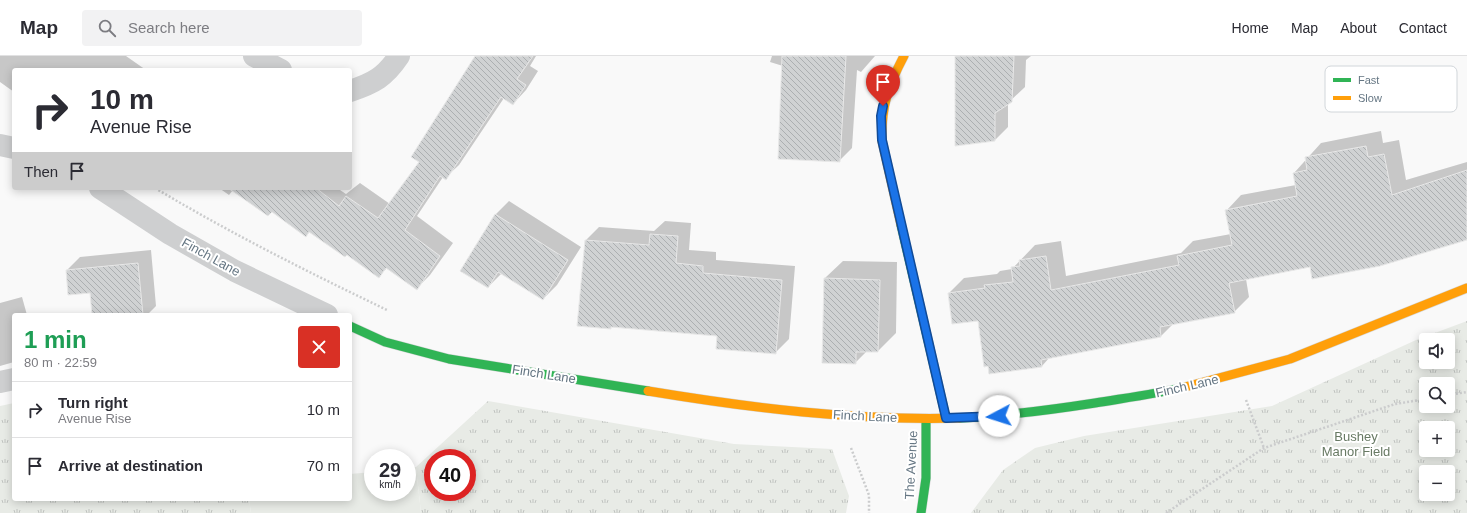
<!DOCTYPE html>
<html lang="en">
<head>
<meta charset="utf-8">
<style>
  :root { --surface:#fff; --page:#f2f2f3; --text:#2b2b33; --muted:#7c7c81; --line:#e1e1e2 }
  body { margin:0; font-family:Arial,sans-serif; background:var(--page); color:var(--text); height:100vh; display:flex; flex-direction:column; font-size:15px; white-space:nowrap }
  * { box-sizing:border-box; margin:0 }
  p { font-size:13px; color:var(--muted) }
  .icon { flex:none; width:22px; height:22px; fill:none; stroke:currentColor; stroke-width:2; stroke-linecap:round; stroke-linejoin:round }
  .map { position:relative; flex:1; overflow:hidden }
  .details { position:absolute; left:12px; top:257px; width:340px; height:188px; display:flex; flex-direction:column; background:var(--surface); border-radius:4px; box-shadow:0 2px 10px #0003 }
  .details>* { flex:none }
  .hud { position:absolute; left:12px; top:12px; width:340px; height:122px; border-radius:4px; box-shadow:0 2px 10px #0003; background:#fff; color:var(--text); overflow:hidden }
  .buttons { position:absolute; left:1419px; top:277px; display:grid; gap:8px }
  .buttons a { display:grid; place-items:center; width:36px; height:36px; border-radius:4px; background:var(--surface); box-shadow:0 2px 10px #0003; font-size:20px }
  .speed { position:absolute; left:364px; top:393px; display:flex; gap:8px; font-size:20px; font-weight:700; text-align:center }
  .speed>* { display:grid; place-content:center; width:52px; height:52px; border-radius:50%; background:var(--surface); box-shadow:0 2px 10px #0003; line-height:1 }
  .speed small { font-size:10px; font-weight:400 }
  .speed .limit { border:6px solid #d22; background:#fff; color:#111 }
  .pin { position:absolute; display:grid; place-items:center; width:34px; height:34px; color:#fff; margin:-41px -17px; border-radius:50% 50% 50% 0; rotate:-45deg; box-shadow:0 0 4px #0007 }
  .pin .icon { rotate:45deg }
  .me { position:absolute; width:44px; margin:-22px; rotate:265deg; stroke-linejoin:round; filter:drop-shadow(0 0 3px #0008) }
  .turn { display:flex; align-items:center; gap:14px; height:84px; padding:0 12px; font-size:18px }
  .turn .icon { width:52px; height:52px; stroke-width:2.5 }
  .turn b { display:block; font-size:28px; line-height:34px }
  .then { display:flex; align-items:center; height:38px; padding:0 12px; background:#0003; gap:8px; font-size:15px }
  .round { display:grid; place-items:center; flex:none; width:42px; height:42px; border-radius:4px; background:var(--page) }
  .head { display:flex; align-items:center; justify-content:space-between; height:68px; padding:0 12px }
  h1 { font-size:24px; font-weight:700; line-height:30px; color:#1e9e55 }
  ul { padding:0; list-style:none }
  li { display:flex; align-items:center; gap:12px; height:56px; padding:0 12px; border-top:1px solid var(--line) }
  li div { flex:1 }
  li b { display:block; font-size:15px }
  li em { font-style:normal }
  header { display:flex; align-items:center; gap:24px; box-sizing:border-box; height:56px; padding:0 20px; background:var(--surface); border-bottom:1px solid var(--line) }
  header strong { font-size:19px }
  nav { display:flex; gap:22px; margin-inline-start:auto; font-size:14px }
  .search { width:280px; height:36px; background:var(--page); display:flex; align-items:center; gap:10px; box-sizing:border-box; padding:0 14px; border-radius:4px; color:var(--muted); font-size:15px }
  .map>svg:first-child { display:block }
</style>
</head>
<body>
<header>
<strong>Map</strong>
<div class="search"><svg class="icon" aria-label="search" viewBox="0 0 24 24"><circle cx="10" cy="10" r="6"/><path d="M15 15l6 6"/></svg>Search here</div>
<nav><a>Home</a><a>Map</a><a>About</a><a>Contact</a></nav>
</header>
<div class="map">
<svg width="1467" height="457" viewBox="0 0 1467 457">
  <defs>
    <pattern id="grass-tufts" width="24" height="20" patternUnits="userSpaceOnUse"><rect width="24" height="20" fill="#e8ebe6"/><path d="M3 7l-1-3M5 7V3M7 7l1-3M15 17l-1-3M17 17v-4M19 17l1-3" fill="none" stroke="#c0c3c0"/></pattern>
    <pattern id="building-back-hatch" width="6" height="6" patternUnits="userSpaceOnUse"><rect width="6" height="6" fill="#d0d2d3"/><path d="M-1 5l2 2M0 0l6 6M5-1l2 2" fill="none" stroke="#acafb1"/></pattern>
  </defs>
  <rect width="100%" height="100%" fill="#f9f9f9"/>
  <path fill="url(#grass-tufts)" fill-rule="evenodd" d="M 1467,265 L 1467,457 L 971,457 L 1003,414 L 1035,392 L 1084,380 L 1272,350 L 1416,284 ZM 1426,284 L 1448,284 L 1448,306 L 1426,306 ZM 1426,328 L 1448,328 L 1448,350 L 1426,350 ZM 1426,372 L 1448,372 L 1448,394 L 1426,394 ZM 1426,416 L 1448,416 L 1448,438 L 1426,438 Z
    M 488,345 L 734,388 L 832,393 L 849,440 L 846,457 L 421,457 L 416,411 ZM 433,402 L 467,402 L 467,436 L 433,436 Z
    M 14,347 L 14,443 L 249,443 L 251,457 L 0,457 L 0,350 Z"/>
  <path fill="#e8ebe6" d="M 416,411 L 421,457 L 251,457 L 249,443 L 350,443 L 350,418 L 373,416 L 373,436 L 407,436 L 407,412 Z"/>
  <path fill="#0003" d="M 0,0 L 126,0 L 146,14 L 14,14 L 14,36 L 0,26 Z
    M 477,0 L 536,0 L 530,10 L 538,15 L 526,34 L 513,48 L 504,42 L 459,109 L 445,122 L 443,121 L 417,160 L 453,187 L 430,219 L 417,232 L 388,211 L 379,220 L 347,198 L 310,176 L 306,179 L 272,155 L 233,134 L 229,139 L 219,132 L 337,132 L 346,138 L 360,127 L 390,148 L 420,106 Z
    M 772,0 L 875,0 L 861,16 L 857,14 L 852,92 L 839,105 L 783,10 L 770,6 Z
    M 964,0 L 1031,0 L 1026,4 L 1025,31 L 1008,47 L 1008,71 L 995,84 Z
    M 1381,75 L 1383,87 L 1399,84 L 1406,124 L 1467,106 L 1467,182 L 1246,223 L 1249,241 L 1234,256 L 1173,268 L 1161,280 L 1050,301 L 1042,310 L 979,263 L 949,237 L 964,222 L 997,218 L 1000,215 L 1012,213 L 1035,189 L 1061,185 L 1066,220 L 1181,197 L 1193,185 L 1231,178 L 1227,154 L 1241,139 L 1296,129 L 1294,117 L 1321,87 Z
    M 509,145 L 581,191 L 557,229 L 543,243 L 502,217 L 488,231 L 495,159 Z
    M 665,165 L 691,167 L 689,194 L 716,196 L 716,204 L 795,210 L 789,283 L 775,297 L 718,279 L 612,270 L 610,272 L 586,184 L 599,171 L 654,175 Z
    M 151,194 L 156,250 L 147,259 L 93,259 L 91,236 L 67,214 L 80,201 Z
    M 843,205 L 897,206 L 896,277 L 878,295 L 867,295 L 855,307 L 825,222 Z
    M 22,241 L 27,259 L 14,259 L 14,306 L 0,310 L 0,247 Z"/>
  <path fill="url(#building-back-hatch)" stroke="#e8e8e8" d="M 475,0 L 533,0 L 517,23 L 526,29 L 513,49 L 501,41 L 446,124 L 440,120 L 405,174 L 440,200 L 417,234 L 386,212 L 379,222 L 347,199 L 345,201 L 309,176 L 306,181 L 272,156 L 268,160 L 228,132 L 316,132 L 339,150 L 346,140 L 378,162 L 419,106 L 411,101 Z
    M 782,0 L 846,0 L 840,106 L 778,103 Z
    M 955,0 L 1014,0 L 1012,46 L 995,57 L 995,85 L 955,90 Z
    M 1366,90 L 1368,101 L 1384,98 L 1392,139 L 1467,114 L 1467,184 L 1380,210 L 1312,223 L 1310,211 L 1229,227 L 1235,257 L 1160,271 L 1161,281 L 1041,304 L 1042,311 L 989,318 L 988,310 L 984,311 L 978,265 L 952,268 L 948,237 L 985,232 L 984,229 L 1013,226 L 1011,211 L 1020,210 L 1019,204 L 1046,200 L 1051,234 L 1179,209 L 1177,200 L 1232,189 L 1225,154 L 1297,140 L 1293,117 L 1307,114 L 1305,101 Z
    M 495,158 L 568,204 L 543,244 L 498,216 L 488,232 L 460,215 Z
    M 650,178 L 678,180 L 676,207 L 703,210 L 703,217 L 782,224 L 776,298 L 716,293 L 717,280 L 611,271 L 611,273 L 577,270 L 585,184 L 649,189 Z
    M 138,207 L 143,259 L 92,259 L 90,237 L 68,239 L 66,214 Z
    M 824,222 L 880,224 L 878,296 L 856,296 L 856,308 L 822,307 Z"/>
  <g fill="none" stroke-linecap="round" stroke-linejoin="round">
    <g stroke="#d5d6d7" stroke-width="10">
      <path id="fast" d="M 901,169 L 946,362
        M 350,270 L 385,286 L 449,303 L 648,335
        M 960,362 C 1005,360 1050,354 1095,347 C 1125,342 1156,338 1185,331
        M 921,457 L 926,422 L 926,363"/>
    </g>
    <g stroke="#d5d6d7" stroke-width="10">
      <path id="slow" d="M 901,169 L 882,85 C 881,51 888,30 904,0
        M 1185,331 L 1290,303 L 1467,232
        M 648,335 C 751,352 854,365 960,362"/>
    </g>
    <path stroke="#cbcccd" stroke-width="2.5" stroke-dasharray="2 2" stroke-linecap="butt" d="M 155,132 C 230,177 308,216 387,254
      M 1448,339 L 1467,336
      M 1246,344 L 1264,392
      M 851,392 L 869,439 L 869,457
      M 1166,457 L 1264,392 L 1395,348 L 1426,343"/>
    <path stroke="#cecfd0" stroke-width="22" d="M 254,0 L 281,14
      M 350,35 C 374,27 385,21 399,0
      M 0,89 L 14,92
      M 100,132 L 170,178 L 235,215 L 327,259
      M 0,326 L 14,323"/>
    <use href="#fast" stroke="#30b455" stroke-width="9"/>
    <use href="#slow" stroke="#ff9f0a" stroke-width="9"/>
  </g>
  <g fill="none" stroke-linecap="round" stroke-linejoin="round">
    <g stroke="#114b97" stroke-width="10">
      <path id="route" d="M 883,50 L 881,60 L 882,84 L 946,362 L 999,360"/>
    </g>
    <use href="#route" stroke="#1a73e8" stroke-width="7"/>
  </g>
  <g text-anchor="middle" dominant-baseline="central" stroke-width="4" stroke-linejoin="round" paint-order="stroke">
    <g font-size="13" fill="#657683" stroke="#fff">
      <text transform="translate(211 201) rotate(29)">Finch Lane</text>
      <text transform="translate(544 318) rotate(9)">Finch Lane</text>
      <text transform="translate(1187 330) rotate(-13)">Finch Lane</text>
      <text transform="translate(865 360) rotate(3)">Finch Lane</text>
      <text transform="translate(911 409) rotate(-87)">The Avenue</text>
    </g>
    <g font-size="13" fill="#687a64" stroke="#fff">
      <text x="1356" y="380">Bushey<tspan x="1356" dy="15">Manor Field</tspan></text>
    </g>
  </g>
  <rect x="1325" y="10" width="132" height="46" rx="6" fill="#fff" stroke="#d1d6da" stroke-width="1"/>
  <rect x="1333" y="22" width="18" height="4" fill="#30b455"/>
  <rect x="1333" y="40" width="18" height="4" fill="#ff9f0a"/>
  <g font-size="11" fill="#657683">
    <text x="1358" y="28">Fast</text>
    <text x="1358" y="46">Slow</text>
  </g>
</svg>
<div class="buttons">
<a><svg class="icon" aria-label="sound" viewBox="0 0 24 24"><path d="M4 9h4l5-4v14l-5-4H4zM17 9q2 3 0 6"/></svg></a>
<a><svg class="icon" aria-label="search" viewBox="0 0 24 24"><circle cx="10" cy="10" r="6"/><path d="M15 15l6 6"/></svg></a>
<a>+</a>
<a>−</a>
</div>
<div class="speed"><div>29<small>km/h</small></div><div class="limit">40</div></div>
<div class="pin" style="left:883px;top:50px;background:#d93025"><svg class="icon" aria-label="arrive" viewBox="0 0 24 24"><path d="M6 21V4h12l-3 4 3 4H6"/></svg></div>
<svg class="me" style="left:999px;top:360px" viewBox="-20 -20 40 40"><circle r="19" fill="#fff"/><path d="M0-13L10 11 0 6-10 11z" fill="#1a73e8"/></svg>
<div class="hud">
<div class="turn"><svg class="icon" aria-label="right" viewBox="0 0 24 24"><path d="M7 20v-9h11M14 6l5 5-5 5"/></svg><div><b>10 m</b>Avenue Rise</div></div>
<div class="then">Then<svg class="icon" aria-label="arrive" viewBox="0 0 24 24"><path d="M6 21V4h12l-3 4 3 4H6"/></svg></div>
</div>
<section class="details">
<div class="head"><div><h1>1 min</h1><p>80 m · 22:59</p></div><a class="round" style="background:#d93025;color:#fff"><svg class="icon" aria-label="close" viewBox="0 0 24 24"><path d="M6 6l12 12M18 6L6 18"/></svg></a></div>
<ul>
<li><svg class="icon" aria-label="right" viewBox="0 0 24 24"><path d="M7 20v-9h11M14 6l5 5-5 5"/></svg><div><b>Turn right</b><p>Avenue Rise</p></div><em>10 m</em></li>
<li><svg class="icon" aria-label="arrive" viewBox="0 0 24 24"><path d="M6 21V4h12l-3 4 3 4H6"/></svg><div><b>Arrive at destination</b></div><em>70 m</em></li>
</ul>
</section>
</div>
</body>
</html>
